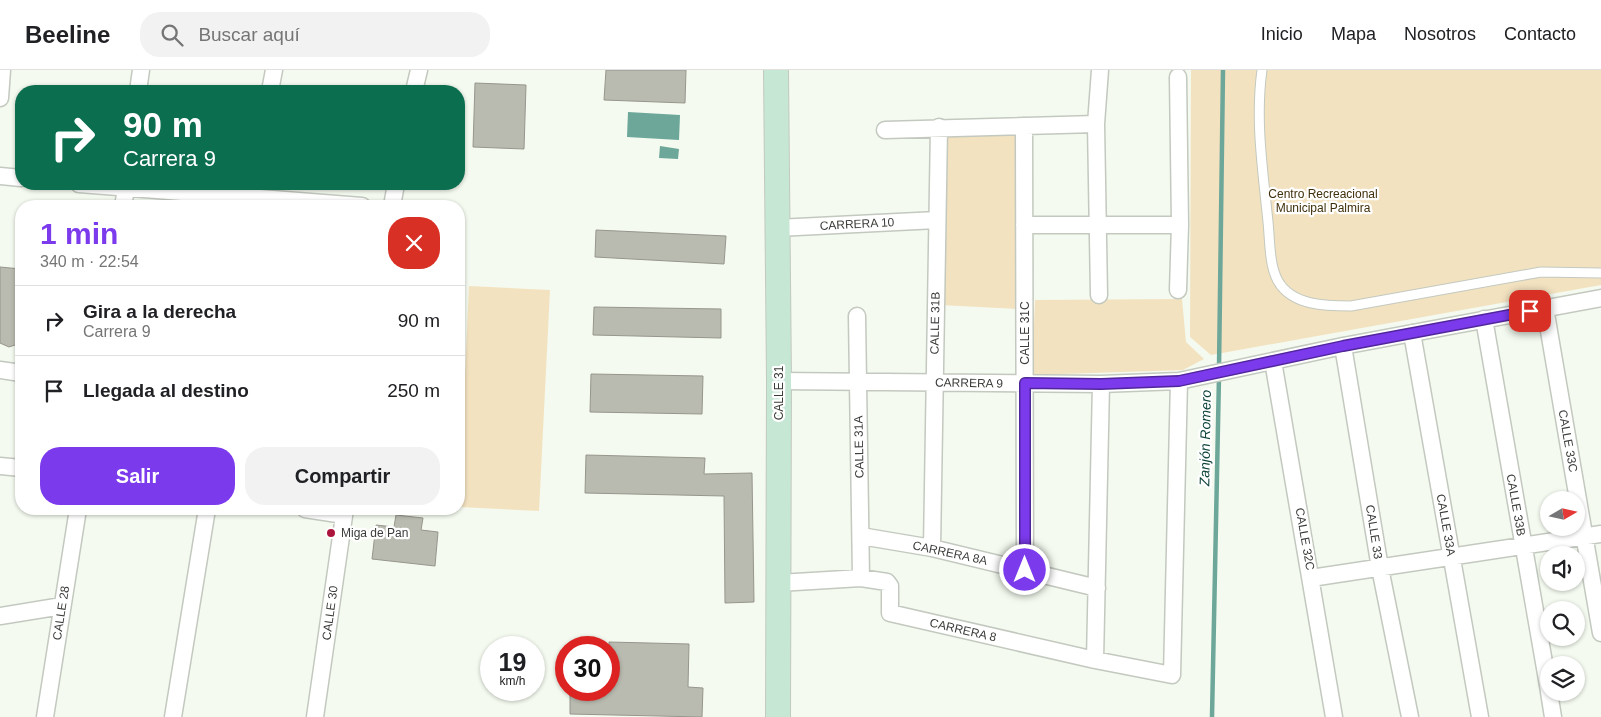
<!DOCTYPE html>
<html lang="es">
<head>
<meta charset="utf-8">
<style>
  :root { --surface:#fff; --page:#f2f2f2; --text:#202124; --muted:#757577; --line:#e0e0e0; --accent:#7c3aed }
  body { margin:0; font-family:Helvetica,sans-serif; background:var(--page); color:var(--text); height:100vh; display:flex; flex-direction:column; font-size:19px; white-space:nowrap }
  * { box-sizing:border-box; margin:0 }
  p { font-size:16px; color:var(--muted) }
  .icon { flex:none; width:28px; height:28px; fill:none; stroke:currentColor; stroke-width:2; stroke-linecap:round; stroke-linejoin:round }
  .map { position:relative; flex:1; overflow:hidden }
  .panel { position:absolute; left:15px; top:130px; width:450px; height:315px; display:flex; flex-direction:column; background:var(--surface); border-radius:20px; box-shadow:0 1px 4px #0004 }
  .panel>* { flex:none }
  .hud { position:absolute; left:15px; top:15px; width:450px; height:105px; border-radius:20px; box-shadow:0 1px 4px #0004; background:#0b6e4f; color:#fff; overflow:hidden }
  .needle { width:32px; rotate:81deg }
  .fabs { position:absolute; left:1540px; top:421px; display:grid; gap:10px }
  .fabs a { display:grid; place-items:center; width:45px; height:45px; border-radius:50%; background:var(--surface); box-shadow:0 1px 4px #0004; font-size:25px }
  .speed { position:absolute; left:480px; top:566px; display:flex; gap:10px; font-size:25px; font-weight:700; text-align:center }
  .speed>* { display:grid; place-content:center; width:65px; height:65px; border-radius:50%; background:var(--surface); box-shadow:0 1px 4px #0004; line-height:1 }
  .speed small { font-size:12px; font-weight:400 }
  .speed .limit { border:8px solid #d22; background:#fff; color:#111 }
  .pin { position:absolute; display:grid; place-items:center; width:42px; height:42px; color:#fff; margin:-21px; border-radius:10px; box-shadow:0 2px 8px #0006 }
  .me { position:absolute; width:55px; margin:-28px; rotate:0deg; stroke-linejoin:round; filter:drop-shadow(0 0 4px #0008) }
  .turn { display:flex; align-items:center; gap:18px; height:105px; padding:0 25px; font-size:22px }
  .turn .icon { width:65px; height:65px; stroke-width:2.5 }
  .turn b { display:block; font-size:35px; line-height:42px }
  .round { display:grid; place-items:center; flex:none; width:52px; height:52px; border-radius:20px; background:var(--page) }
  .overview { display:flex; align-items:center; justify-content:space-between; height:85px; padding:0 25px }
  h1 { font-size:30px; font-weight:600; line-height:38px; color:var(--accent) }
  .action { display:flex; gap:10px; margin-top:auto; padding:10px 25px }
  .action a { flex:1; height:58px; border-radius:20px; background:var(--accent); color:#fff; font-size:20px; font-weight:600; line-height:58px; text-align:center }
  .action a+a { background:var(--page); color:var(--text) }
  ul { padding:0; list-style:none }
  li { display:flex; align-items:center; gap:15px; height:70px; padding:0 25px; border-top:1px solid var(--line) }
  li div { flex:1 }
  li b { display:block; font-size:19px }
  li em { font-style:normal }
  header { display:flex; align-items:center; gap:30px; box-sizing:border-box; height:70px; padding:0 25px; background:var(--surface); border-bottom:1px solid var(--line) }
  header strong { font-size:24px }
  nav { display:flex; gap:28px; margin-inline-start:auto; font-size:18px }
  .search { width:350px; height:45px; background:var(--page); display:flex; align-items:center; gap:12px; box-sizing:border-box; padding:0 18px; border-radius:20px; color:var(--muted); font-size:19px }
  .map>svg:first-child { display:block }
</style>
</head>
<body>
<header>
<strong>Beeline</strong>
<div class="search"><svg class="icon" aria-label="search" viewBox="0 0 24 24"><circle cx="10" cy="10" r="6"/><path d="M15 15l6 6"/></svg>Buscar aquí</div>
<nav><a>Inicio</a><a>Mapa</a><a>Nosotros</a><a>Contacto</a></nav>
</header>
<div class="map">
<svg width="1601" height="647" viewBox="0 0 1601 647">
  <rect width="100%" height="100%" fill="#f4faef"/>
  <path fill="#f3e2c0" d="M 1191,0 L 1601,0 L 1601,215 L 1211,285 L 1190,267 Z
    M 945,64 L 1018,64 L 1019,239 L 940,235 Z
    M 469,216 L 550,220 L 539,441 L 459,437 Z
    M 1182,229 L 1186,272 L 1204,289 L 1183,300 L 1032,305 L 1035,230 Z"/>
  <path fill="#6ca79a" d="M 628,42 L 680,45 L 679,70 L 627,67 Z
    M 660,76 L 679,79 L 678,89 L 659,88 Z"/>
  <g fill="none" stroke-linecap="round" stroke-linejoin="round">
    <path stroke="#6ca79a" stroke-width="4.5" d="M 1219,298 L 1223,0
      M 1212,647 L 1219,306"/>
  </g>
  <path fill="#babbb0" stroke="#96968c" d="M 606,0 L 686,0 L 685,33 L 604,30 Z
    M 475,13 L 526,15 L 524,79 L 473,77 Z
    M 596,160 L 726,166 L 724,194 L 595,187 Z
    M 0,197 L 21,199 L 21,273 L 9,277 L 0,273 Z
    M 594,237 L 721,239 L 721,268 L 593,265 Z
    M 591,304 L 703,306 L 702,344 L 590,342 Z
    M 586,385 L 705,388 L 704,404 L 752,403 L 754,532 L 725,533 L 724,426 L 585,423 Z
    M 396,445 L 423,448 L 421,460 L 438,462 L 435,496 L 372,489 L 376,455 L 394,457 Z
    M 609,572 L 689,574 L 688,617 L 703,618 L 702,647 L 570,644 L 570,620 L 609,620 Z"/>
  <g fill="none" stroke-linecap="round" stroke-linejoin="round">
    <g stroke="#c3c9bf" stroke-width="11">
      <path id="lane" d="M 1262,0 C 1255,51 1263,101 1268,152 C 1270,170 1269,195 1278,211 C 1292,236 1327,236 1351,236 L 1541,202 L 1601,203"/>
    </g>
    <g stroke="#c3c9bf" stroke-width="19">
      <path id="street" d="M 1178,7 L 1180,155 L 1178,220
        M 138,21 L 141,0
        M 270,21 L 274,0
        M 414,21 L 419,0
        M 0,28 L 2,0
        M 1024,56 L 1025,500
        M 885,60 L 1096,54
        M 0,106 L 21,108
        M 79,114 L 362,136
        M 123,136 L 127,114
        M 392,136 L 396,114
        M 1024,155 L 1180,155
        M 777,158 L 937,150
        M 1099,225 L 1096,54 L 1100,0
        M 1545,238 L 1601,563
        M 857,246 L 861,508
        M 1484,249 L 1549,621
        M 1412,263 L 1480,647
        M 1343,276 L 1380,498 L 1410,647
        M 1273,291 L 1334,647
        M 0,300 L 21,303
        M 779,311 L 1101,314 L 1179,311 L 1343,276 L 1601,228
        M 0,396 L 21,398
        M 305,439 L 344,445
        M 861,466 L 932,478 L 1097,518
        M 932,478 L 939,57
        M 1311,508 L 1601,464
        M 779,513 L 861,508 L 887,512 L 890,516 L 890,543 L 1095,590 L 1172,605 L 1179,311
        M 0,546 L 62,536
        M 1095,590 L 1101,314
        M 1549,622 L 1553,647
        M 45,647 L 78,439
        M 173,647 L 207,439
        M 315,647 L 345,439"/>
    </g>
    <g stroke="#c3c9bf" stroke-width="26">
      <path id="secondary" d="M 776,0 L 779,311 L 778,647"/>
    </g>
    <use href="#lane" stroke="#fff" stroke-width="9"/>
    <use href="#street" stroke="#fff" stroke-width="16"/>
    <use href="#secondary" stroke="#c5e7d4" stroke-width="24"/>
  </g>
  <g fill="none" stroke-linecap="round" stroke-linejoin="round">
    <g stroke="#51269a" stroke-width="12">
      <path id="route" d="M 1025,500 L 1025,313 L 1101,314 L 1179,311 L 1343,276 L 1530,241"/>
    </g>
    <use href="#route" stroke="#7c3aed" stroke-width="9"/>
  </g>
  <circle fill="#ab153b" stroke="#fff" stroke-width="2" cx="331" cy="463" r="5"/>
  <g text-anchor="middle" dominant-baseline="central" stroke-width="4.5" stroke-linejoin="round" paint-order="stroke">
    <g font-size="12" fill="#40300b" stroke="#fff">
      <text x="1323" y="124">Centro Recreacional<tspan x="1323" dy="14">Municipal Palmira</tspan></text>
    </g>
    <g font-size="12" fill="#3b3d39" stroke="#fff">
      <text transform="translate(857 154) rotate(-3)">CARRERA 10</text>
      <text transform="translate(935 253) rotate(-89)">CALLE 31B</text>
      <text transform="translate(1025 263) rotate(-90)">CALLE 31C</text>
      <text transform="translate(969 313) rotate(1)">CARRERA 9</text>
      <text transform="translate(779 323) rotate(-90)">CALLE 31</text>
      <text transform="translate(1568 371) rotate(80)">CALLE 33C</text>
      <text transform="translate(859 377) rotate(-91)">CALLE 31A</text>
      <text transform="translate(1516 435) rotate(80)">CALLE 33B</text>
      <text transform="translate(1446 455) rotate(80)">CALLE 33A</text>
      <text transform="translate(1374 462) rotate(81)">CALLE 33</text>
      <text transform="translate(1305 469) rotate(80)">CALLE 32C</text>
      <text transform="translate(950 483) rotate(12)">CARRERA 8A</text>
      <text transform="translate(61 543) rotate(-81)">CALLE 28</text>
      <text transform="translate(330 543) rotate(-82)">CALLE 30</text>
      <text transform="translate(963 560) rotate(13)">CARRERA 8</text>
    </g>
    <g font-size="12" fill="#3b3d39" stroke="#fff" text-anchor="start">
      <text x="341" y="463">Miga de Pan</text>
    </g>
    <g font-size="14" font-style="italic" fill="#0c4339" stroke="#fff">
      <text transform="translate(1205 368) rotate(-89)">Zanjón Romero</text>
    </g>
  </g>
</svg>
<div class="fabs">
<a><svg class="needle" viewBox="-14 -14 28 28"><path d="M0-13l5 13h-10z" fill="#e53935"/><path d="M0 13l5-13h-10z" fill="#757577"/></svg></a>
<a><svg class="icon" aria-label="sound" viewBox="0 0 24 24"><path d="M4 9h4l5-4v14l-5-4H4zM17 9q2 3 0 6"/></svg></a>
<a><svg class="icon" aria-label="search" viewBox="0 0 24 24"><circle cx="10" cy="10" r="6"/><path d="M15 15l6 6"/></svg></a>
<a><svg class="icon" aria-label="layers" viewBox="0 0 24 24"><path d="M12 4l9 5-9 5-9-5zM3 14l9 5 9-5"/></svg></a>
</div>
<div class="speed"><div>19<small>km/h</small></div><div class="limit">30</div></div>
<div class="pin" style="left:1530px;top:241px;background:#d93025"><svg class="icon" aria-label="arrive" viewBox="0 0 24 24"><path d="M6 21V4h12l-3 4 3 4H6"/></svg></div>
<svg class="me" style="left:1025px;top:500px" viewBox="-20 -20 40 40"><circle r="17" fill="#7c3aed" stroke="#fff" stroke-width="3"/><path d="M0-11L8 9 0 5-8 9z" fill="#fff"/></svg>
<div class="hud">
<div class="turn"><svg class="icon" aria-label="right" viewBox="0 0 24 24"><path d="M7 20v-9h11M14 6l5 5-5 5"/></svg><div><b>90 m</b>Carrera 9</div></div>
</div>
<section class="panel">
<div class="overview"><div><h1>1 min</h1><p>340 m · 22:54</p></div><a class="round" style="background:#d93025;color:#fff"><svg class="icon" aria-label="close" viewBox="0 0 24 24"><path d="M6 6l12 12M18 6L6 18"/></svg></a></div>
<ul>
<li><svg class="icon" aria-label="right" viewBox="0 0 24 24"><path d="M7 20v-9h11M14 6l5 5-5 5"/></svg><div><b>Gira a la derecha</b><p>Carrera 9</p></div><em>90 m</em></li>
<li><svg class="icon" aria-label="arrive" viewBox="0 0 24 24"><path d="M6 21V4h12l-3 4 3 4H6"/></svg><div><b>Llegada al destino</b></div><em>250 m</em></li>
</ul>
<div class="action"><a>Salir</a><a>Compartir</a></div>
</section>
</div>
</body>
</html>
